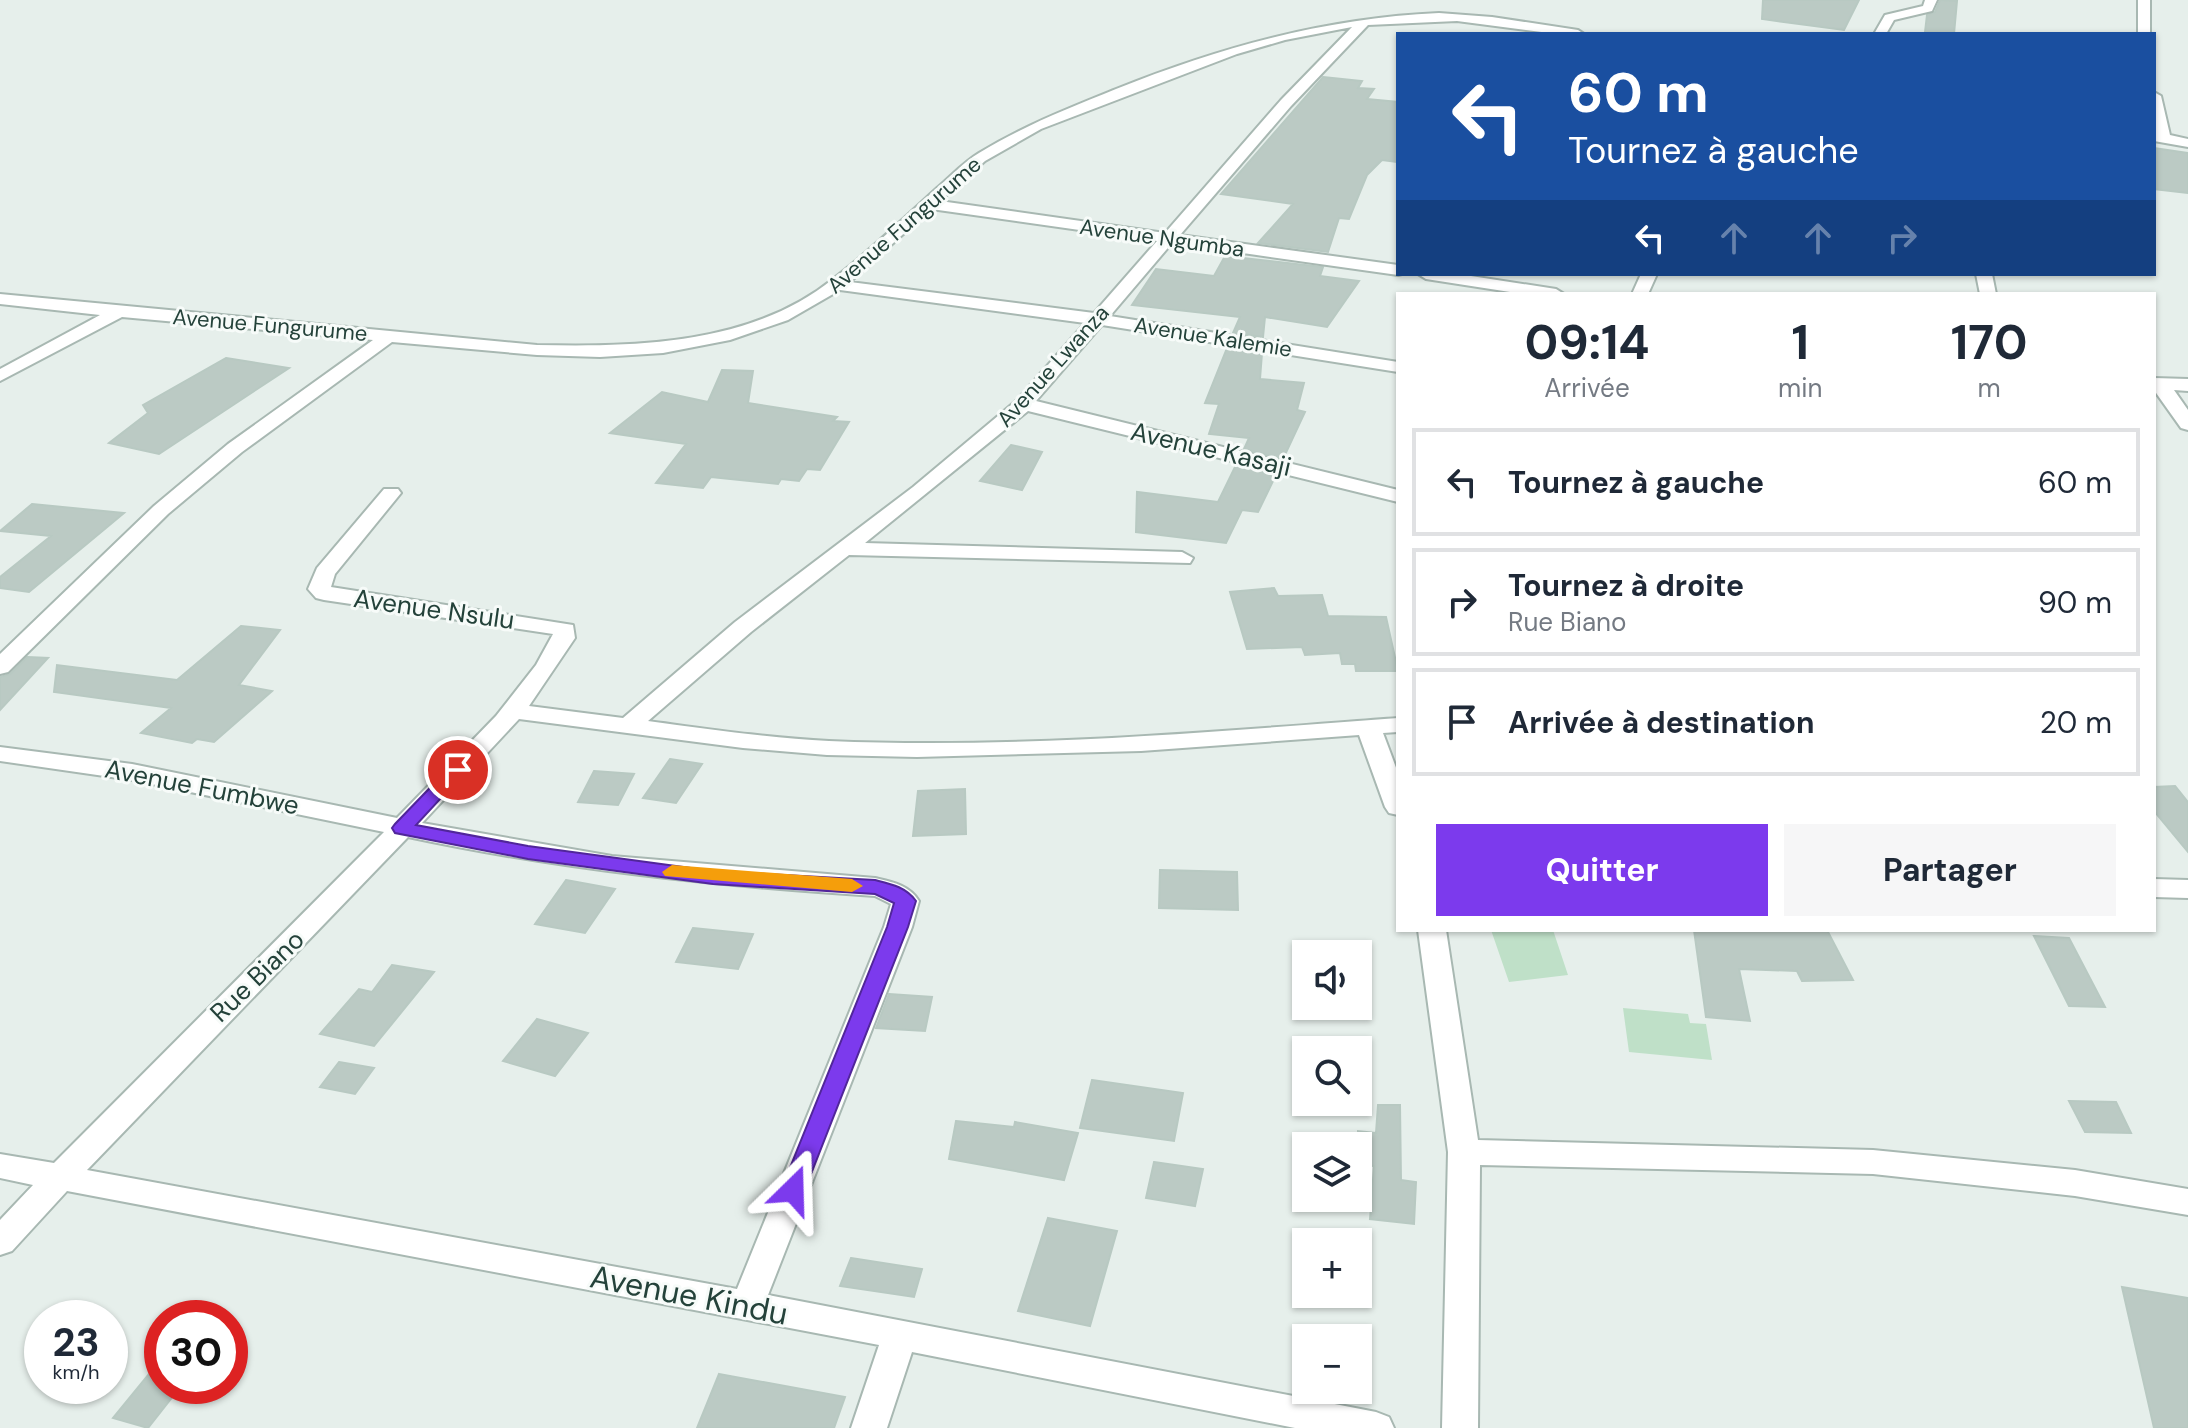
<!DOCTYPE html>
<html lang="fr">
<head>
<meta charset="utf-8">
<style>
  :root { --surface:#fff; --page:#f6f6f7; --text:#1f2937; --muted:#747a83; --line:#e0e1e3; --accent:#7c3aed }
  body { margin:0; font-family:"DM Sans",sans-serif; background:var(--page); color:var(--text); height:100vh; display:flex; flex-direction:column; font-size:30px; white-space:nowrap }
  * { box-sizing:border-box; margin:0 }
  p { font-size:26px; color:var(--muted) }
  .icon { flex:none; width:44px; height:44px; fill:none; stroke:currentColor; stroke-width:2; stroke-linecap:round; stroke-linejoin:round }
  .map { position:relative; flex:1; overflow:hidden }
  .details { position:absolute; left:1396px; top:292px; width:760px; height:640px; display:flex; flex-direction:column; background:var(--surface); border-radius:0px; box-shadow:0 2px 6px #0004 }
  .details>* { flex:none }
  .top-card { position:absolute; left:1396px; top:32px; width:760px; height:244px; border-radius:0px; box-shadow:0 2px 6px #0004; background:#1a4fa0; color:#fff; overflow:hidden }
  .tools { position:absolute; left:1292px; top:940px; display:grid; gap:16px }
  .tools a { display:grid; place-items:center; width:80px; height:80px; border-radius:0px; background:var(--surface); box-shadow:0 2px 6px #0004; font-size:40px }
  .speed { position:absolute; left:24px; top:1300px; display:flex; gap:16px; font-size:40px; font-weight:700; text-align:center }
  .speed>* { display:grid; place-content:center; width:104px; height:104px; border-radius:50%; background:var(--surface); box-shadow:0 2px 6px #0004; line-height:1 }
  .speed small { font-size:20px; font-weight:400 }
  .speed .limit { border:12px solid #d22; background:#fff; color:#111 }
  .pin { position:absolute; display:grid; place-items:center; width:68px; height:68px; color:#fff; margin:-34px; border:4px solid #fff; border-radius:50%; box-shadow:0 2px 8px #0007 }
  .me { position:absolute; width:88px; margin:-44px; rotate:22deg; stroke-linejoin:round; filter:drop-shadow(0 0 6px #0008) }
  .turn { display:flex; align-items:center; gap:28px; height:168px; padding:0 40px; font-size:36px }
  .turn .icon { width:104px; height:104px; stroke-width:2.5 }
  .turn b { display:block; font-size:56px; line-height:68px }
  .lanes { display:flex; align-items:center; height:76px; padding:0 40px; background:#0003; justify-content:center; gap:40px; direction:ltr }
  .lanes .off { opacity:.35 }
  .eta { display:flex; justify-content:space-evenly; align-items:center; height:136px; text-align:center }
  .eta b { font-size:48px; font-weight:700; line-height:56px }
  .button { display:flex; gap:16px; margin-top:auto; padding:16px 40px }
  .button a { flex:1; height:92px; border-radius:0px; background:var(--accent); color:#fff; font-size:32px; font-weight:700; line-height:92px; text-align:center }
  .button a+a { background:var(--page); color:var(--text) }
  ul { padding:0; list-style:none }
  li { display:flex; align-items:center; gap:24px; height:108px; margin:0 16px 12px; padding:0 24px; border:4px solid var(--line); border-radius:0px }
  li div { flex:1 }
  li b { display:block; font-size:30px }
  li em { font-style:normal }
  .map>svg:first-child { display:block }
</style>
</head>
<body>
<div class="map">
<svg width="2188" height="1428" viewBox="0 0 2188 1428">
  <rect width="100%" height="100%" fill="#e6efeb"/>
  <path fill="#bfe0c8" d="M 1491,930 L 1553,930 L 1568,975 L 1509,982 Z
    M 1623,1008 L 1688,1014 L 1690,1023 L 1706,1024 L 1712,1060 L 1629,1052 Z"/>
  <path fill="#bbcac4" stroke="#b8c9c2" stroke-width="2" d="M 1763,0 L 1859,0 L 1844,30 L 1762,19 Z
    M 1940,0 L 1957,1 L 1954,34 L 1925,32 L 1927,15 L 1935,12 Z
    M 1323,77 L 1362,81 L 1358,88 L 1374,89 L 1367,99 L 1398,102 L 1398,162 L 1382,160 L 1367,175 L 1349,219 L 1339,218 L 1328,252 L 1258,243 L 1293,204 L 1221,194 Z
    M 2154,148 L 2188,153 L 2188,193 L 2154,189 Z
    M 1225,256 L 1323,267 L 1320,276 L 1359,281 L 1327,327 L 1265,317 L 1263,337 L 1233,333 L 1240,317 L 1132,305 L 1156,269 L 1214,276 Z
    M 1227,348 L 1262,353 L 1260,379 L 1304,383 L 1297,410 L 1305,412 L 1283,459 L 1244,449 L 1249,438 L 1209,434 L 1219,404 L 1205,403 Z
    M 226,358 L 289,368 L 159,454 L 109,443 L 148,413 L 143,405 Z
    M 722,370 L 753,371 L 748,403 L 837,417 L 833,421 L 849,422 L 820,470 L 807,469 L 799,481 L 781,479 L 778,484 L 711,477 L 703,488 L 656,483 L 686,444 L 610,433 L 662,392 L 708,402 Z
    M 1011,445 L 1042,452 L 1022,490 L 980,481 Z
    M 1236,465 L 1276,475 L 1258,512 L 1242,510 L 1226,543 L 1136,532 L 1137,492 L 1218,502 Z
    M 32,504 L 124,513 L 29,592 L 0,588 L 0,577 L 51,536 L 0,531 Z
    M 1274,588 L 1278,596 L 1322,595 L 1328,616 L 1386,617 L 1398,671 L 1356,671 L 1355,664 L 1342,664 L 1340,653 L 1305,655 L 1302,647 L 1247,649 L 1230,592 Z
    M 241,626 L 280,630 L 239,685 L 272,691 L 214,742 L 197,739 L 192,743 L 141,733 L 171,708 L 54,692 L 57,665 L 177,680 Z
    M 27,657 L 48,658 L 0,710 L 0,677 L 10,674 Z
    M 670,759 L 702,764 L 676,803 L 643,798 Z
    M 594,771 L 634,774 L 618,805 L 578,802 Z
    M 2175,786 L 2188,802 L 2188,852 L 2154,811 L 2154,787 Z
    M 965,789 L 966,834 L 913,836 L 918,791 Z
    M 1160,870 L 1237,872 L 1238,910 L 1159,908 Z
    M 566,880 L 615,889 L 585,933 L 535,924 Z
    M 693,928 L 753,934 L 738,969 L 676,962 Z
    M 1694,930 L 1827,930 L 1853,980 L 1802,981 L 1797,971 L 1739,969 L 1750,1021 L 1706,1017 Z
    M 2034,936 L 2069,938 L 2105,1007 L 2069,1006 Z
    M 392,965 L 434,972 L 374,1046 L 320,1034 L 359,989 L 372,992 Z
    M 889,994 L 932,997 L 925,1031 L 876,1028 Z
    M 537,1019 L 588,1033 L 555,1076 L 503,1061 Z
    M 339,1062 L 374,1068 L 355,1094 L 320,1087 Z
    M 1092,1080 L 1183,1093 L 1174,1141 L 1080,1128 Z
    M 2069,1101 L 2116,1102 L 2131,1133 L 2085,1132 Z
    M 1378,1105 L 1400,1105 L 1401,1180 L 1416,1182 L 1414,1224 L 1370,1219 L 1374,1166 L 1358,1165 L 1358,1131 L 1376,1133 Z
    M 956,1121 L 1014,1127 L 1015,1122 L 1078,1133 L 1064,1180 L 949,1159 Z
    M 1154,1162 L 1203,1169 L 1195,1206 L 1146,1198 Z
    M 1048,1218 L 1117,1231 L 1090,1326 L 1018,1311 Z
    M 851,1258 L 922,1269 L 914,1297 L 840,1286 Z
    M 2122,1287 L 2188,1298 L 2188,1428 L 2154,1428 Z
    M 162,1358 L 162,1386 L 181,1386 L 148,1428 L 113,1418 Z
    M 719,1374 L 845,1397 L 834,1428 L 697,1428 Z"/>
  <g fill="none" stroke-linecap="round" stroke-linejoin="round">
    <g stroke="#a8b8b2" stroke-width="4">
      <path id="minor" d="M 1925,0 L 1937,0 L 1932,11 L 1894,20 L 1886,34 L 1874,34 L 1885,15 L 1923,6 Z
        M 2138,0 L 2150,0 L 2150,34 L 2138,34 Z
        M 1439,13 L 1492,17 L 1578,30 L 1584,34 L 1557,34 L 1457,21 L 1368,25 L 1291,106 L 1180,235 L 1398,265 L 1398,274 L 1402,274 L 1398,275 L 1172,243 L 1110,316 L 1398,362 L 1398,372 L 1102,325 L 1036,401 L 1398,490 L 1398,502 L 1028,411 L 865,543 L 1182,552 L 1193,558 L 1190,563 L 849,555 L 751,632 L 648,721 C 708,729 768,738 829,741 C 1019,749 1209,732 1398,718 L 1398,732 L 1383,733 L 1398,773 L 1398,815 L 1389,813 L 1385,807 L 1359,735 L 1141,751 L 917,757 L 827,755 L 743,748 L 519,719 L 422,823 L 612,856 L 875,878 C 892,882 909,885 919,901 L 912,927 L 768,1295 L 1376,1412 L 1389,1417 L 1394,1428 L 1295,1428 L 912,1352 L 887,1428 L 851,1428 L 879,1345 L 67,1191 L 12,1251 L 0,1255 L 0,1220 L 33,1185 L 0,1178 L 0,1154 L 54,1163 L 384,832 L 132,780 L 0,761 L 0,747 L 132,764 L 397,818 L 496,716 L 536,665 L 553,634 L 324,600 L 316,598 L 308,589 L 317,568 L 384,489 L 398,489 L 401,493 L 335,574 L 331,587 L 573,625 L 575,638 L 529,706 L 623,718 L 735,622 L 913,487 L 1017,400 L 1085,323 L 840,290 L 788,320 L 730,340 L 663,353 L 600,357 L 537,355 L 392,342 L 242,452 L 168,514 L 8,672 L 0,674 L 0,654 L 154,506 L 228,444 L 373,340 L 122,317 L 0,381 L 0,369 L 100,315 L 0,304 L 0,294 L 537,345 C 637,347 751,345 833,279 C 870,251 904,218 937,188 C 951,176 964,162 979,153 C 1023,126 1069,108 1116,89 C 1221,47 1326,18 1439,13 ZM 1352,27 L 1281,100 L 1165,233 L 940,201 L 985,161 L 1041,129 L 1237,54 L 1285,40 ZM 931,209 L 1157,241 L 1094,313 L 850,282 ZM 408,837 C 563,870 717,886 875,896 L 891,904 L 884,927 L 737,1289 L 87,1170 Z
        M 2154,92 L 2161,96 L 2170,135 L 2188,139 L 2188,147 L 2154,141 Z
        M 1418,274 L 1458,274 L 1556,289 L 1564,294 L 1523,294 L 1426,279 Z
        M 1641,274 L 1657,274 L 1648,294 L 1632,294 Z
        M 1976,274 L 1992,274 L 1996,294 L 1980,294 Z
        M 2154,378 L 2188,379 L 2188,391 L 2174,390 L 2188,410 L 2188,430 L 2181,428 L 2154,390 Z
        M 2154,879 L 2188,880 L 2188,898 L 2154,897 Z
        M 1418,930 L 1446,930 L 1478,1140 L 1873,1150 L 2075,1170 L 2188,1189 L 2188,1215 L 2075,1196 L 1873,1174 L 1480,1165 L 1478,1428 L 1442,1428 L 1448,1152 Z"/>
    </g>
    <use href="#minor" fill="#fff" fill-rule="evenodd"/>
  </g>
  <path fill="#7c3aed" stroke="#51269a" stroke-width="2" d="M 458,764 L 467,770 L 416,825 L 528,846 L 713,871 L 875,880 C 891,884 906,887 916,901 L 908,927 L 802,1197 L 793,1200 L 784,1197 L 781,1190 L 887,927 L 894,903 L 875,894 L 713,884 L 528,859 L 395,833 L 392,828 L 395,824 L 451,766 Z"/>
  <path fill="#f59e0b" d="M 672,865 L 852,879 L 863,886 L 852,892 L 665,876 L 662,872 Z"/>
  <g text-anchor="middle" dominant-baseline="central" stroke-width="6" stroke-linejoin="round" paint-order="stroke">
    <g font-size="22" fill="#24423a" stroke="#f7fbf9">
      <text transform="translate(904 225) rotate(-41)">Avenue Fungurume</text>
      <text transform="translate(1162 238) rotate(8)">Avenue Ngumba</text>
      <text transform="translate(270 325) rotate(5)">Avenue Fungurume</text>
      <text transform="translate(1213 337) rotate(9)">Avenue Kalemie</text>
      <text transform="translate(1053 366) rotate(-48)">Avenue Lwanza</text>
    </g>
    <g font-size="26" fill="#24423a" stroke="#f7fbf9">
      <text transform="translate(1211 449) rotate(13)">Avenue Kasaji</text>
      <text transform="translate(434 609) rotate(8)">Avenue Nsulu</text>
      <text transform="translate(202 787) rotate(11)">Avenue Fumbwe</text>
      <text transform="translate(257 976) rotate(-44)">Rue Biano</text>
    </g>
    <g font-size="32" fill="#24423a" stroke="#f7fbf9">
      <text transform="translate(689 1295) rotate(11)">Avenue Kindu</text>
    </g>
  </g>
</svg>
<div class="tools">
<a><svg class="icon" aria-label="sound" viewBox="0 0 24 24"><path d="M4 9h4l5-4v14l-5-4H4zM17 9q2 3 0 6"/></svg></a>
<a><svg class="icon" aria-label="search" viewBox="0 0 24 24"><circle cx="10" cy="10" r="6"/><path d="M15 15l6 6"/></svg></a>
<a><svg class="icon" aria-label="layers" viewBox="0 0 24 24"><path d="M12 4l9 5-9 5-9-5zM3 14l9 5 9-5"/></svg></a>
<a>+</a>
<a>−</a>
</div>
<div class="speed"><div>23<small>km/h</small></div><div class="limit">30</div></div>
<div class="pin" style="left:458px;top:770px;background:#d93025"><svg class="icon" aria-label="arrive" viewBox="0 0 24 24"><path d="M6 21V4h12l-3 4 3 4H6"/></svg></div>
<svg class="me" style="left:793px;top:1190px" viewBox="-20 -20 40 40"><path d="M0-17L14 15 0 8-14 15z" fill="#7c3aed" stroke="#fff" stroke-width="4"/></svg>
<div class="top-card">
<div class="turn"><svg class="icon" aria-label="left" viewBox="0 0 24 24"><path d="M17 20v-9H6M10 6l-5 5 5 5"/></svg><div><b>60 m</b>Tournez à gauche</div></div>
<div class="lanes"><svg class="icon" aria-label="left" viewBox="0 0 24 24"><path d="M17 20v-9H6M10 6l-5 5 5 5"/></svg><svg class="icon off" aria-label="ahead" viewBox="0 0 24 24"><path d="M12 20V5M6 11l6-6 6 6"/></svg><svg class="icon off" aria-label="ahead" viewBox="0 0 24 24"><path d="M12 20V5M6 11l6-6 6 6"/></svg><svg class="icon off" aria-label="right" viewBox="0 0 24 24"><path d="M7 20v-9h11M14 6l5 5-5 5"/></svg></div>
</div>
<section class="details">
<div class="eta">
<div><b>09:14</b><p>Arrivée</p></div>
<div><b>1</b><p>min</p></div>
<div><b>170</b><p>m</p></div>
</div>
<ul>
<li><svg class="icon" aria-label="left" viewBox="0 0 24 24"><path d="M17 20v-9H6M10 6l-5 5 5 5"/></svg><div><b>Tournez à gauche</b></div><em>60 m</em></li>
<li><svg class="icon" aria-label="right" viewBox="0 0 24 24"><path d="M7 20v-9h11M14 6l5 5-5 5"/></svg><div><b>Tournez à droite</b><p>Rue Biano</p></div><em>90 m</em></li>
<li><svg class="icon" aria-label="arrive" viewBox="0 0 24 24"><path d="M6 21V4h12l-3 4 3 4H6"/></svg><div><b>Arrivée à destination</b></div><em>20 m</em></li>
</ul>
<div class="button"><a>Quitter</a><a>Partager</a></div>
</section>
</div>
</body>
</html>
